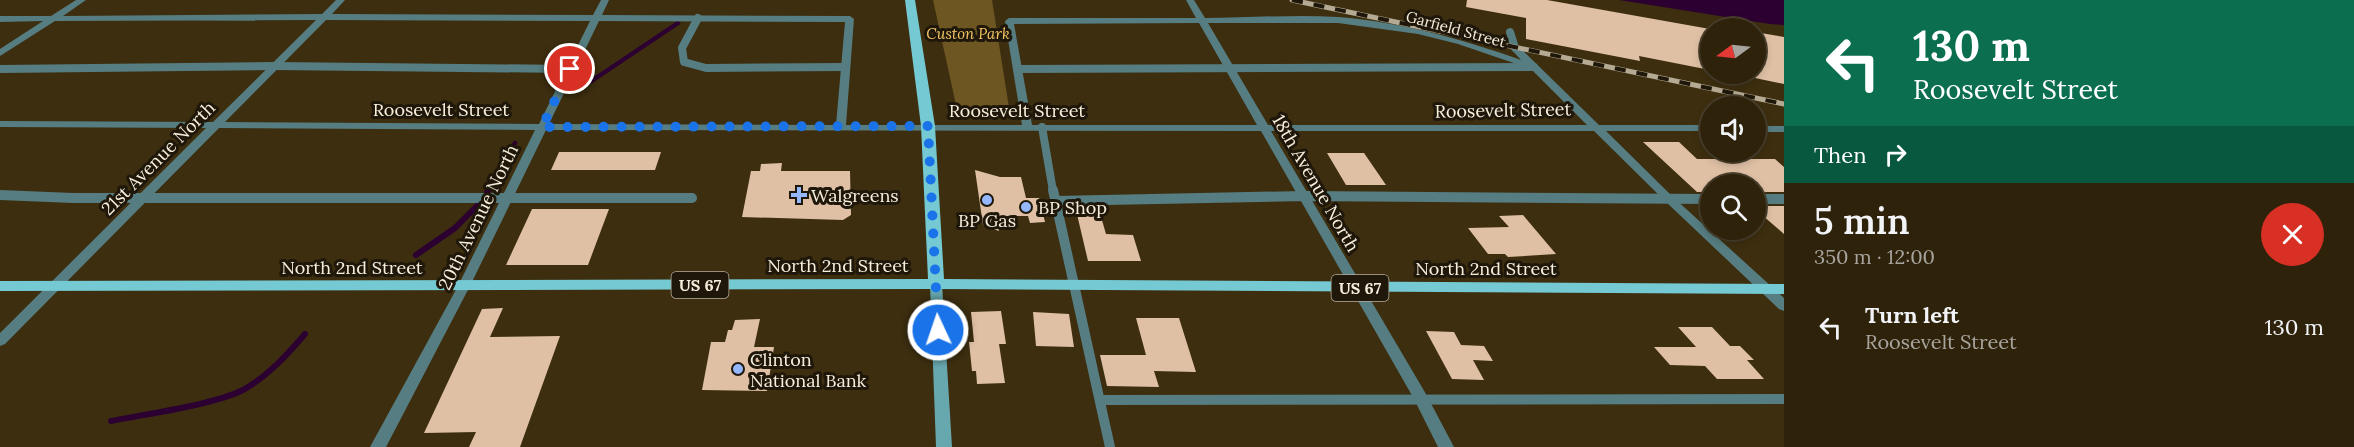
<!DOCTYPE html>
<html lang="en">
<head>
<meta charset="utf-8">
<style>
  :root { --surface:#2e220b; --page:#362a14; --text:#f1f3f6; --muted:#a7a49d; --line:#493f2c }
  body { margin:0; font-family:Lora,serif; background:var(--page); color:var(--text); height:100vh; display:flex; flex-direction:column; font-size:22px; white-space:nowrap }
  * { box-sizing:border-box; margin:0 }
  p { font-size:20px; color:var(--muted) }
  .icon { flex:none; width:33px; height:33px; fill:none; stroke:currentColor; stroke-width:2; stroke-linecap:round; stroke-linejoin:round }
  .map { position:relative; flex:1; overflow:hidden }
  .drawer { display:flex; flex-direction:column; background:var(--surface); width:570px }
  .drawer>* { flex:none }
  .banner { background:#0b6e4f; color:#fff; overflow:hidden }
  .needle { width:39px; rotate:255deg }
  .buttons { position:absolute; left:1700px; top:18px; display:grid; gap:12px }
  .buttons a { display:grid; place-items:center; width:66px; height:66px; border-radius:50%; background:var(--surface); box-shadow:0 3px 9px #0003,0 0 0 2px var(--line); font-size:30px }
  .pin { position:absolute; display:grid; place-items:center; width:51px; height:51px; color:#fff; margin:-26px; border:3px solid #fff; border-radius:50%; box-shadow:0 2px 6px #0007 }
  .me { position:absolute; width:66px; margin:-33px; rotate:357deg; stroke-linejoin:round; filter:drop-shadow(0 0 4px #0008) }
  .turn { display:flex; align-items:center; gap:21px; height:126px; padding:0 30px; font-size:27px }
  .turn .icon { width:78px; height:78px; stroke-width:2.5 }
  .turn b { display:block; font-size:42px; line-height:51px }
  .then { display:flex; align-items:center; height:57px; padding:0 30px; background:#0003; gap:12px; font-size:22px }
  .round { display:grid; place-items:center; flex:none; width:63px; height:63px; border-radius:32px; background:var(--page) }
  .head { display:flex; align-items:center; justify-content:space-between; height:102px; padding:0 30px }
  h1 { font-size:36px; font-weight:600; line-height:45px }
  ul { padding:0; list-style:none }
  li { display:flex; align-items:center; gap:18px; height:84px; padding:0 30px }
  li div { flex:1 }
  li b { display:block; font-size:22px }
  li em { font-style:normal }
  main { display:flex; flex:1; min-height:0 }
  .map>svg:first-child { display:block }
</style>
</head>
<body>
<main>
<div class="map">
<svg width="1784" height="447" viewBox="0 0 1784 447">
  <rect width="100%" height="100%" fill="#3d2e0f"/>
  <path fill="#6e5622" d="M 933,0 L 992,0 L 1010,114 L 958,114 Z"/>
  <path fill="#2c0031" d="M 1619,0 L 1784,0 L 1784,25 L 1770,24 Z"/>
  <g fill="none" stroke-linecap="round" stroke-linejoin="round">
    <path stroke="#2c0031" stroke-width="4.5" d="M 590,82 L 678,23
      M 488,191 L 515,143"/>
    <path stroke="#2c0031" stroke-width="6" d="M 487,192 L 488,190
      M 416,255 L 455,228 L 480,203
      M 111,421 C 146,414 213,405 243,390 C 268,376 287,355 305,334"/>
  </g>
  <path fill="#dfc0a5" d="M 1467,0 L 1547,0 L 1710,29 L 1710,70 L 1639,56 L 1640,61 L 1526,39 L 1526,18 L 1466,7 Z
    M 1755,32 L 1784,37 L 1784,84 L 1755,78 Z
    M 1643,142 L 1679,142 L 1697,159 L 1775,159 L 1784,167 L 1784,192 L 1755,192 L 1755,184 L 1710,184 L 1710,192 L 1697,192 Z
    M 559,152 L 661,152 L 655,170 L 551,170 Z
    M 1327,153 L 1364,153 L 1386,185 L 1346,185 Z
    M 782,163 L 781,171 L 850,171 L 851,215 L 843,220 L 742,217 L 751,171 L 760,171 L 761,164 Z
    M 975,170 L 1000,177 L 1021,177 L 1026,198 L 1039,198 L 1045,222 L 1030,223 L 1028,216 L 996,216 L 999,231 L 983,225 Z
    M 1755,206 L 1784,206 L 1784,234 L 1755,209 Z
    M 532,209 L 609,209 L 588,265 L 506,265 Z
    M 1076,210 L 1099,210 L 1106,234 L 1133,235 L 1141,261 L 1088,261 Z
    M 1523,215 L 1556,254 L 1508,257 L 1505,254 L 1488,254 L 1468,228 L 1509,227 L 1499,216 Z
    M 503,308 L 490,337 L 560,336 L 520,447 L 469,447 L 476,432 L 424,433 L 482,309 Z
    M 1001,311 L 1006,344 L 999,344 L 1005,383 L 977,384 L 976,371 L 972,371 L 969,342 L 974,342 L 971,312 Z
    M 1033,312 L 1069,314 L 1074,347 L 1036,346 Z
    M 1136,318 L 1179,318 L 1196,372 L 1154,371 L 1159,387 L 1107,386 L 1100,355 L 1146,355 Z
    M 760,319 L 754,347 L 774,347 L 767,391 L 702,390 L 711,342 L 725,342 L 728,330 L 732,330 L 735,320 Z
    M 1678,327 L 1712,327 L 1730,346 L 1740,346 L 1754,360 L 1747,360 L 1764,379 L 1717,379 L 1705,366 L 1670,365 L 1654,347 L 1696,347 Z
    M 1426,331 L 1454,332 L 1461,345 L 1484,346 L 1493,361 L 1473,360 L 1484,380 L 1452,379 Z"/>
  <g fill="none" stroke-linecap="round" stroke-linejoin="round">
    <path stroke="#567d81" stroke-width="8" d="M 698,18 L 682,48 L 684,62 L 706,68 L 845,67
      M 1510,32 L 1515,48
      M 0,69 L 274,66 L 570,69
      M 1017,69 L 1534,67
      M 1042,127 L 1053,191"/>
    <path stroke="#567d81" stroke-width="10" d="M 1053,190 L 1110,447
      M 0,195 L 73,198 L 692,198
      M 1755,199 L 1784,199
      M 1055,201 L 1303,196 L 1710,199
      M 1100,400 L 1784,399"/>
    <path fill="#567d81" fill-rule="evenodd" d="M 76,0 L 86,0 L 63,16 L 322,14 L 336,0 L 345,0 L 332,14 L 593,15 L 601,0 L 609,0 L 602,15 L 850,16 L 854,19 L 846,125 L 1022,125 L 1005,21 L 1009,18 L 1196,18 L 1186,0 L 1194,0 L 1205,18 C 1249,18 1294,14 1338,17 C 1402,22 1462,39 1521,60 L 1510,48 L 1515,45 L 1518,46 L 1599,125 L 1710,125 L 1710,131 L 1606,131 L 1673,197 L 1784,298 L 1784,311 L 1779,309 L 1665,201 L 1594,131 L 1271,131 L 1426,394 L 1454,447 L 1438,447 L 1414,399 L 1261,131 L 546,130 L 470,286 L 386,447 L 370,447 L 458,286 L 535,130 L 219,128 L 5,344 L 0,346 L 0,333 L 206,128 L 0,127 L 0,121 L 213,122 L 316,20 L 55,21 L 0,56 L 0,49 L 43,21 L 0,22 L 0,16 L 51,16 ZM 326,20 L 590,21 L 539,124 L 225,122 ZM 599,21 L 845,22 L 836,125 L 549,124 ZM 1199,23 L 1257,125 L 1032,125 L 1014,24 ZM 1208,23 L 1338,23 L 1418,34 L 1458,44 L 1531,69 L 1587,125 L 1268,125 Z
      M 1755,126 L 1784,126 L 1784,132 L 1755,132 Z"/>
    <path fill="#67a8ae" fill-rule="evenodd" d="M 936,280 L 942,284 L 952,447 L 936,447 L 930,284 Z"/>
    <path fill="#74c9d2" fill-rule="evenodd" d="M 905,0 L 915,0 L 935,126 L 944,279 L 1784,284 L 1784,294 L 936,289 L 0,291 L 0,281 L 928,279 L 921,126 Z"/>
    <g stroke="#b5aa93" stroke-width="5">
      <path id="rail" d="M 1292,0 L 1784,104"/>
    </g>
    <use href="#rail" stroke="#1e170a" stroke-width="4" stroke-dasharray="11" stroke-linecap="butt"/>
  </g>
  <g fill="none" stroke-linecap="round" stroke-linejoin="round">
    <path stroke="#1a73e8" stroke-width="10" stroke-dasharray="0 18" d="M 570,69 L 542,127 L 928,126 L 938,330"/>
  </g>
  <g fill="#94b7fd" stroke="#1e170a" stroke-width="2">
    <path d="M796 186h6v6h6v6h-6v6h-6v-6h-6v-6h6z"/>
    <circle cx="987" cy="200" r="6"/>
    <circle cx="1026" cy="207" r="6"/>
    <circle cx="738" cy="369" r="6"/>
  </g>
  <g text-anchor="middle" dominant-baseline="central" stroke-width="6" stroke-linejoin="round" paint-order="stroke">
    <g font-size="15" fill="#f7eedc" stroke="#1e170a">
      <text transform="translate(1456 29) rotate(15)">Garfield Street</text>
    </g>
    <g font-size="15" font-style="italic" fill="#f4c663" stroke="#1e170a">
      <text x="968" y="33">Custon Park</text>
    </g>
    <g fill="#1e170a" stroke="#b6ae9d" stroke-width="1.5">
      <rect x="671.5" y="272" width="57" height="26" rx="4.5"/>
      <rect x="1331.5" y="275" width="57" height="26" rx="4.5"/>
    </g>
    <g font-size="16" font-weight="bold" fill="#f7eedc">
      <text x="700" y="285">US 67</text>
      <text x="1360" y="288">US 67</text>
    </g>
    <g font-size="18" fill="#f7eedc" stroke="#1e170a">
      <text x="441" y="109">Roosevelt Street</text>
      <text x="1017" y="110">Roosevelt Street</text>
      <text transform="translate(1503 110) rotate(-1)">Roosevelt Street</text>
      <text transform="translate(158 158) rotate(-45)">21st Avenue North</text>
      <text transform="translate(1316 183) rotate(60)">18th Avenue North</text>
      <text transform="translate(478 217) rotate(-64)">20th Avenue North</text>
      <text x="838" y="265">North 2nd Street</text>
      <text x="352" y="267">North 2nd Street</text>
      <text x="1486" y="268">North 2nd Street</text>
    </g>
    <g font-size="18" fill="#f7eedc" stroke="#1e170a" text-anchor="start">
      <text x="811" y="195">Walgreens</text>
      <text x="1038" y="207">BP Shop</text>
      <text x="987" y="220" text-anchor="middle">BP Gas</text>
      <text x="750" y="359">Clinton<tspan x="750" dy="21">National Bank</tspan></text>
    </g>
  </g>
</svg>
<div class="buttons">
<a><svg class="needle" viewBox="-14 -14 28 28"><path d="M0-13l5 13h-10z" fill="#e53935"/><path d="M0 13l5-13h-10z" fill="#a7a49d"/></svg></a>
<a><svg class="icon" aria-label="sound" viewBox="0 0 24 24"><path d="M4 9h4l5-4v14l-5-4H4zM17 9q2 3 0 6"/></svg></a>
<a><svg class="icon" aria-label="search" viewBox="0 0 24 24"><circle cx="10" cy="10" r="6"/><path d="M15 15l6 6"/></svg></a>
</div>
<div class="pin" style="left:570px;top:69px;background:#d93025"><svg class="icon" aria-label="arrive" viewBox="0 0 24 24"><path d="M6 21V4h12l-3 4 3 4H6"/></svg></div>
<svg class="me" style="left:938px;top:330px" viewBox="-20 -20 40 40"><circle r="17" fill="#1a73e8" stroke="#fff" stroke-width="3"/><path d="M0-11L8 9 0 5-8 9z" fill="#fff"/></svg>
</div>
<section class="drawer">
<div class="banner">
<div class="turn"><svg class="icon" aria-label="left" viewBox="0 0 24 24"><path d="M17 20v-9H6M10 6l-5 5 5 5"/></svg><div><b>130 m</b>Roosevelt Street</div></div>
<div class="then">Then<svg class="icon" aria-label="right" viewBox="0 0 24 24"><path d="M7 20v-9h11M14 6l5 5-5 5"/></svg></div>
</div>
<div class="head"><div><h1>5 min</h1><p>350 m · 12:00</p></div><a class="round" style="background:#d93025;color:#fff"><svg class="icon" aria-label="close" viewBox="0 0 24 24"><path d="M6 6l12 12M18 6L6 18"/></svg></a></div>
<ul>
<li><svg class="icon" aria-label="left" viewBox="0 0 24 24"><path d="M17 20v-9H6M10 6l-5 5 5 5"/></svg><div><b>Turn left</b><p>Roosevelt Street</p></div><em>130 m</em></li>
</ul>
</section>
</main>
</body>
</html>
